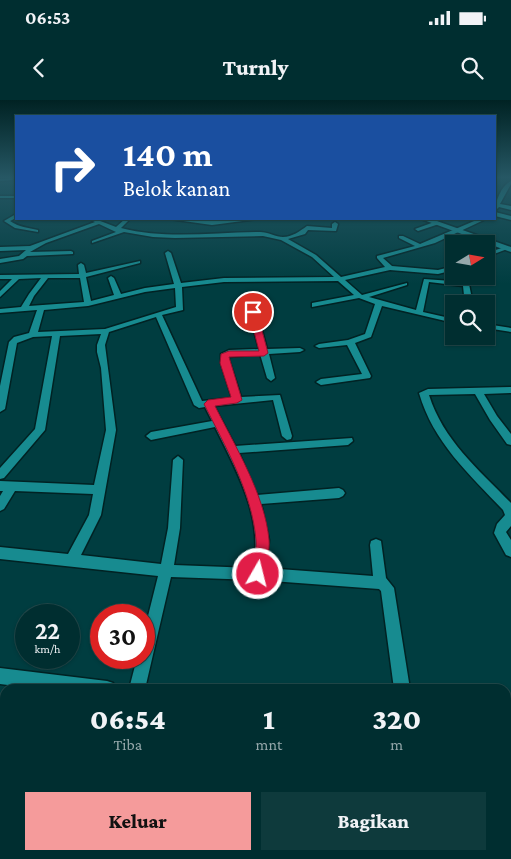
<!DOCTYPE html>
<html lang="id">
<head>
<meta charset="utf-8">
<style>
  :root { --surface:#002e30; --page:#0e3a3c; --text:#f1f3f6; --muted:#95a8ab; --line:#224a4c; --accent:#f59b9b }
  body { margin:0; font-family:"Crimson Pro",serif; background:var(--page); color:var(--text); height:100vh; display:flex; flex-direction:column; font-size:19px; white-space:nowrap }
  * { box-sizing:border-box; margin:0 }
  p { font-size:16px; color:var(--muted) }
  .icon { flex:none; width:28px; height:28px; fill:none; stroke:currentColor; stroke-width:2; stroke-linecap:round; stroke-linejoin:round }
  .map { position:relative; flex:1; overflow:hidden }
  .sheet { position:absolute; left:0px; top:584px; width:511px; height:176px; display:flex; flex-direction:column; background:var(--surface); border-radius:15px 15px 0 0; box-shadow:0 1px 4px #0004,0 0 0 1px var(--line) }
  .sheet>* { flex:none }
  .guide { position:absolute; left:15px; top:15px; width:481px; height:105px; border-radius:0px; box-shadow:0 1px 4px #0004,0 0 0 1px var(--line); background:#1a4fa0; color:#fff; overflow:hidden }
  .needle { width:32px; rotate:79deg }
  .fabs { position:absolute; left:445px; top:135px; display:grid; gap:10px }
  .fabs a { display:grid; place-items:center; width:50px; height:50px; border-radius:0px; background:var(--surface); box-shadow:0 1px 4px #0004,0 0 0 1px var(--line); font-size:25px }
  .speed { position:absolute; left:15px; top:504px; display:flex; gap:10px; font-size:25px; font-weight:700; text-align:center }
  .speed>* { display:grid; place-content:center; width:65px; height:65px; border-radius:50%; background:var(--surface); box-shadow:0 1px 4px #0004,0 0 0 1px var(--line); line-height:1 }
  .speed small { font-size:12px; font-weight:400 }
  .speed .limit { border:8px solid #d22; background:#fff; color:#111 }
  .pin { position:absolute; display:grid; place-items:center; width:42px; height:42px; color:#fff; margin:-21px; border:2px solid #fff; border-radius:50%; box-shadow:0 1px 5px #0007 }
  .me { position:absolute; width:55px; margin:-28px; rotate:8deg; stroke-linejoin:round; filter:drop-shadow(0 0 4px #0008) }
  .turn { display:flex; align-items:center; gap:18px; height:105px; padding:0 25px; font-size:22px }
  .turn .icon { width:65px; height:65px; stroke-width:2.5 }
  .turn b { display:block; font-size:35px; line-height:42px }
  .eta { display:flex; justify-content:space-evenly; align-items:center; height:85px; text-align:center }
  .eta b { font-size:30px; font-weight:800; line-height:35px }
  .action { display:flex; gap:10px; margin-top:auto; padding:10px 25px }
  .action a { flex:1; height:58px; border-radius:0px; background:var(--accent); color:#111; font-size:20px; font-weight:800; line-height:58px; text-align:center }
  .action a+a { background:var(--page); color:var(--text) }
  .status { display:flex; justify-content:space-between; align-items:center; height:35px; padding:0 25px; background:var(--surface); direction:ltr }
  .status svg { height:14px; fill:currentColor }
  header { display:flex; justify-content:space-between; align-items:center; height:65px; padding:0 25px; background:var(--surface); font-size:22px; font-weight:800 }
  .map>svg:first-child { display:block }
</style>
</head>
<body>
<div class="status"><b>06:53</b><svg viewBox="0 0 49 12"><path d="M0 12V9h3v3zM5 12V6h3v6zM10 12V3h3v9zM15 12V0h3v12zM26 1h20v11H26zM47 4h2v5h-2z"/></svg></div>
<header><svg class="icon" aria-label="back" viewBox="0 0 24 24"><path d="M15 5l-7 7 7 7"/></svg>Turnly<svg class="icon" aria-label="search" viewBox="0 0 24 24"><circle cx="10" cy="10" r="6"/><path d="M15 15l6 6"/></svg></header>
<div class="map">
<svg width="511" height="759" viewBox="0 0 511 759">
  <rect width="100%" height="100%" fill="#003d40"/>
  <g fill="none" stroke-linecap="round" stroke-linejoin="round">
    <g stroke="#012223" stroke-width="3">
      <path id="street" d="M 14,78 L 12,80 L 0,81 L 0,79 Z
        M 511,81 L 511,84 L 500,104 L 511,106 L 511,110 L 499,107 L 495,111 C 495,101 502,85 511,81 Z
        M 0,96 L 16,96 L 16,98 L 0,98 Z
        M 495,112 L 511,116 L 511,120 L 495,116 Z
        M 16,114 L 16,118 L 10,121 C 19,127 28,128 38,130 L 38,132 L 15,128 L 4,121 Z
        M 89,119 L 95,119 L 116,127 L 125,119 L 130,119 L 121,128 C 167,140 214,132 260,132 C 268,132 276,137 283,137 C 292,137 300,131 307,126 L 332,128 L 332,124 L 335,122 L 338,124 L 336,131 L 308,130 L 305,134 L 288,139 L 316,155 L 341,177 L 385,167 L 377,158 L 377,156 L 415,146 L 399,138 L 399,136 L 403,136 L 420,144 L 479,119 L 486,119 L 435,143 L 383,158 L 392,166 L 438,170 L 454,166 L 454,170 L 438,174 L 390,170 L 345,180 L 362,195 L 407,183 L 407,185 L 369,197 L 416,210 L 424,179 L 466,182 L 469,184 L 473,204 L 465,204 L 463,186 L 429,182 L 423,212 L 454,219 L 454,223 L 382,206 L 371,237 L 355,243 L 371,276 L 370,278 L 321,285 L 316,282 L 321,279 L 362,274 L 347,245 L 319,248 L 315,246 L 319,244 L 348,240 L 365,234 L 375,204 L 359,198 L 312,207 L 312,203 L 354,195 L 338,181 L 224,182 L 182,187 L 183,210 L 162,215 L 202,301 L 232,298 L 221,263 L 221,254 L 229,250 L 259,249 L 249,212 L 250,210 L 257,212 L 267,249 L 300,248 L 304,250 L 300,252 L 269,254 L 275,278 L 271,281 L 267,278 L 260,254 L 228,257 L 241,297 L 280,295 L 292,336 L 291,339 L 287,340 L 282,336 L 273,300 L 214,306 L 235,346 L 352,338 L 353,341 L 348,345 L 239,353 L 257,395 L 339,388 L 343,390 L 345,393 L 343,396 L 339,398 L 261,404 L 269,440 L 266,468 L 373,476 L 370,445 L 371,441 L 376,439 L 381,441 L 386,478 L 394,488 L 410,589 L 394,589 L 381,491 L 379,489 L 258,480 L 171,477 L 145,589 L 129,589 L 137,558 L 144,558 L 144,532 L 158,476 L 0,459 L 0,447 L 68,454 L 89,415 L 93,394 L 15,391 L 4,409 L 0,411 L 0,396 L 3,391 L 0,391 L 0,381 L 94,385 L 106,330 L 101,268 L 97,252 L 97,245 L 101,234 L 60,236 L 45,330 L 4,378 L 0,379 L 0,368 L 35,329 L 52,236 L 33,237 L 17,243 L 5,309 L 0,312 L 0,286 L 9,242 L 14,237 L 29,233 L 37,210 L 0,213 L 0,209 L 21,207 L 29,194 L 41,178 L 19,179 L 0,197 L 0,191 L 12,179 L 0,179 L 0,175 L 79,174 L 78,165 L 81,163 L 84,165 L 86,173 L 140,161 L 140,163 L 86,177 L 91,201 L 114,195 L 108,178 L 111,176 L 114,178 L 121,194 L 145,188 L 174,184 L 165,153 L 168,151 L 171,153 L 181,183 L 224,178 L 334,177 L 312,157 L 281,140 L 263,136 L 175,138 L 153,137 L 124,132 L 92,143 L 92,141 L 116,132 L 99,124 L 46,143 L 30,152 L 71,151 L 73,152 L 73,154 L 27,156 L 23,159 L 0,163 L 0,159 L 19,156 L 26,150 L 0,151 L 0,147 L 30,146 L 95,122 ZM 48,178 L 80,178 L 84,202 L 29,206 L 34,196 ZM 175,188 L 176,207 L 105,229 L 38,232 L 44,210 L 88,206 L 145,192 ZM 156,217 L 194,305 L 199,308 L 205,307 L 212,321 L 151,332 L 146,336 L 151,340 L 215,327 C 236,370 264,418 253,468 L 174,465 L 180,428 L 183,360 L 178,356 L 173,360 L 168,428 L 161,464 L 81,455 L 101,415 L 116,330 L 105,245 L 109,232 Z
        M 169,119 L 212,121 L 258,119 L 212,125 Z
        M 437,121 L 439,124 L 418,131 L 415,129 Z
        M 505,147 L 510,148 L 486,157 L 486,153 Z
        M 486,224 L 511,228 L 511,232 L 486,228 Z
        M 511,287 L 511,293 L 484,294 L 497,316 L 511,334 L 511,345 L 507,344 L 490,320 L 475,294 L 429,295 C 443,340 479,370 511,403 L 511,426 L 506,432 L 511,440 L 511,457 L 506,455 L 494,433 L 497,424 L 505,415 L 503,410 C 469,374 433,342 419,293 L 428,289 Z
        M 0,568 L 107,581 L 113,583 L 115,589 L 40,589 L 0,584 Z
        M 506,619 L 511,619 L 511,635 L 506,635 Z
        M 5,673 L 5,691 L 0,692 L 0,674 Z
        M 82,755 L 102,755 L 101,759 L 81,759 Z
        M 415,755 L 435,755 L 435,759 L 415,759 Z"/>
    </g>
    <g stroke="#012223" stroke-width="3">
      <path id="secondary" d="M 421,119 L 431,119 L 511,147 L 511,152 Z"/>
    </g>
    <use href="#street" fill="#178b90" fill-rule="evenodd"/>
    <use href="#secondary" fill="#178b90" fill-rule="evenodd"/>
  </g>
  <linearGradient id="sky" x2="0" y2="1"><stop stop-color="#002223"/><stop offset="0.42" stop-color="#265764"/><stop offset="1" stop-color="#265764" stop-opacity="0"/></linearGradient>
  <rect width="511" height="184" fill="url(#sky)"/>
  <path fill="#e11d48" stroke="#92132f" d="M 253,210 L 257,212 L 268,253 L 264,256 L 229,257 L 242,300 L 237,303 L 215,306 C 235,346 265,395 269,440 C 270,451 266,464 265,474 L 263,479 L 258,481 L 253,479 L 251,474 C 253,464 257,451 256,440 C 252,392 225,346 204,304 L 208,300 L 231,297 L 220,263 L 221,254 L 229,251 L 259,251 L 249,212 Z"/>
</svg>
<div class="fabs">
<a><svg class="needle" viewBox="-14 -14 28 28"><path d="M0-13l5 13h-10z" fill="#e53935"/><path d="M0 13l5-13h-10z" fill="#95a8ab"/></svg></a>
<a><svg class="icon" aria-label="search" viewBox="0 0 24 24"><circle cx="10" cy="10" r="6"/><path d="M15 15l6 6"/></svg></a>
</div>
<div class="speed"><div>22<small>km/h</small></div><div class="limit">30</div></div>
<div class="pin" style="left:253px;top:212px;background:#d93025"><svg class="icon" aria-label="arrive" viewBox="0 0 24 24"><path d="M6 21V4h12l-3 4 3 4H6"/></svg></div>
<svg class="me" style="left:258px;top:474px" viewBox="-20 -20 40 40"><circle r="17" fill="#e11d48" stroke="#fff" stroke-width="3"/><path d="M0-11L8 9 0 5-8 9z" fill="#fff"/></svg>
<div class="guide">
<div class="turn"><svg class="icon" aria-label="right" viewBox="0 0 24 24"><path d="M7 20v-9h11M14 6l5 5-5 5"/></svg><div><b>140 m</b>Belok kanan</div></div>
</div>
<section class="sheet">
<div class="eta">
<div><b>06:54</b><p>Tiba</p></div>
<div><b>1</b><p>mnt</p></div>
<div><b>320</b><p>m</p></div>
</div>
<div class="action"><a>Keluar</a><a>Bagikan</a></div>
</section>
</div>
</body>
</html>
